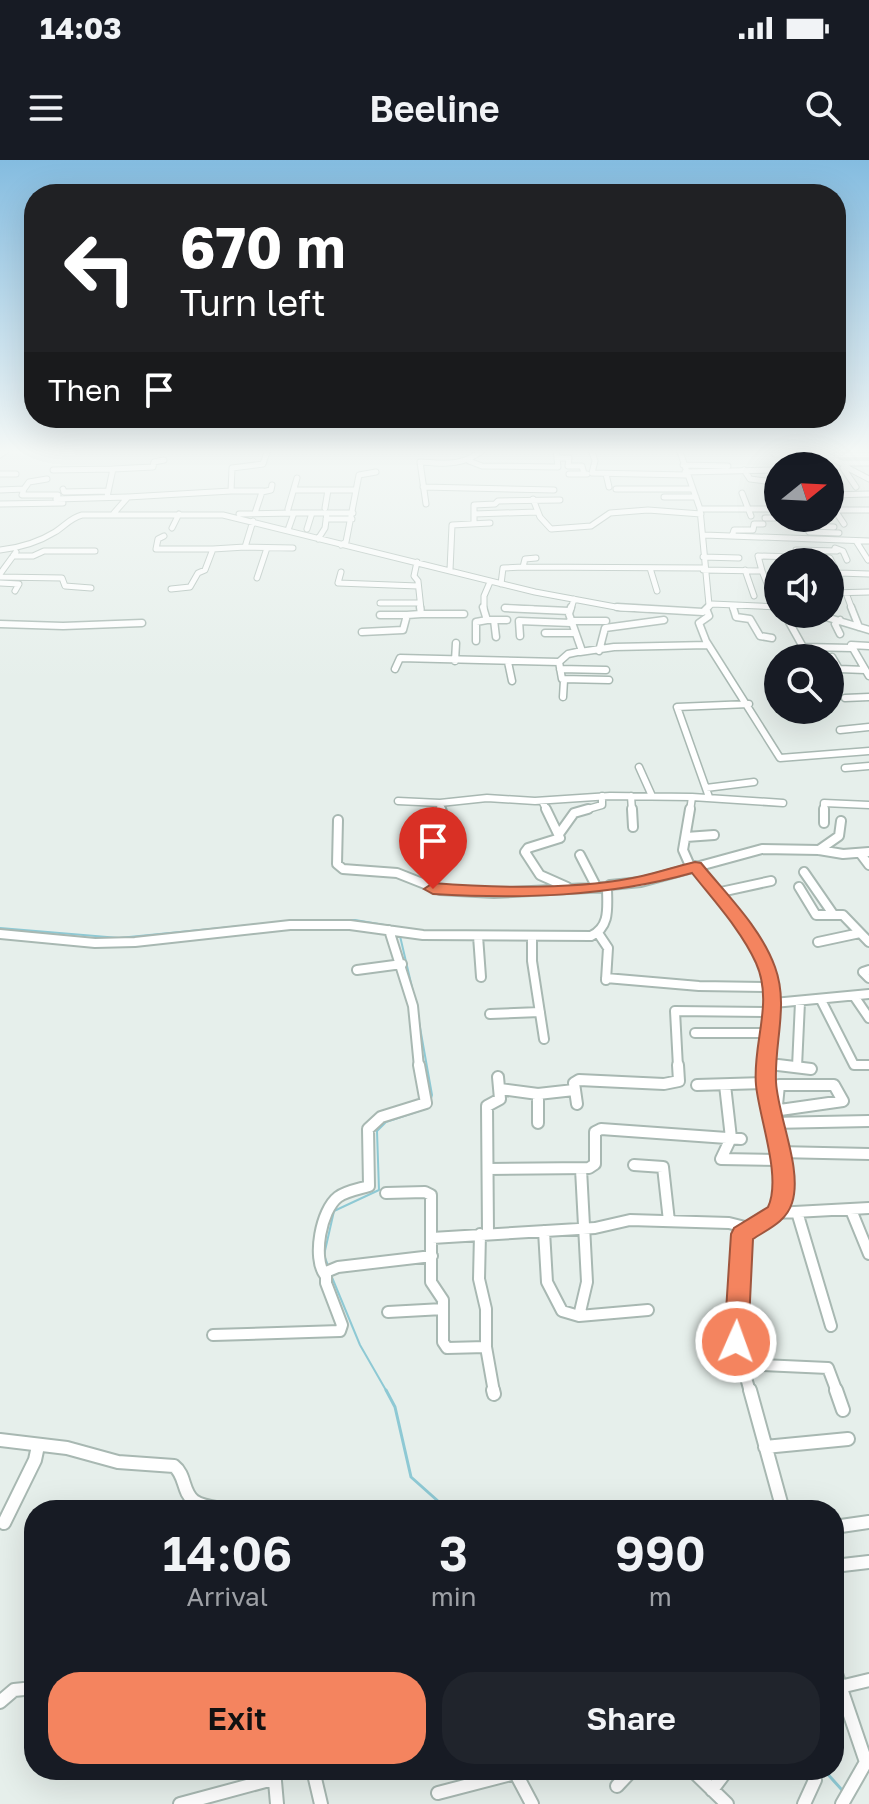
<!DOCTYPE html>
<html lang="en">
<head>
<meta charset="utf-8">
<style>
  :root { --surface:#171b24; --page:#20242c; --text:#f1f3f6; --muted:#9ea1a6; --accent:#f4845f }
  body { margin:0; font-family:"Golos Text",sans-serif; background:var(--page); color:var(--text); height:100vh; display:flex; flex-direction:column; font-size:30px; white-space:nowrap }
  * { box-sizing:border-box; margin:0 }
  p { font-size:26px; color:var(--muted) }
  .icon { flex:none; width:44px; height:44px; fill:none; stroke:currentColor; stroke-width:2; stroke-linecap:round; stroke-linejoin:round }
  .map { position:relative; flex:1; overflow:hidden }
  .details { position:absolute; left:24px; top:1340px; width:820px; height:280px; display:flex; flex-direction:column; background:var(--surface); border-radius:32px; box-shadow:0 8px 32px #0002 }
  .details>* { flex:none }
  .hud { position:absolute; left:24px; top:24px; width:822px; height:244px; border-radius:32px; box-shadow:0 8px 32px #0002; background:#202124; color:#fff; overflow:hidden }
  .needle { width:52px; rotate:72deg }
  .controls { position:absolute; left:764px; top:292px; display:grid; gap:16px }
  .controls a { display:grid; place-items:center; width:80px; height:80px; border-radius:50%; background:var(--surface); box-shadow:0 8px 32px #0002; font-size:40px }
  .pin { position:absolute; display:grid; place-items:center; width:68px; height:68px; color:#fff; margin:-82px -34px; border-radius:50% 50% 50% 0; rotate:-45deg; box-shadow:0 0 8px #0007 }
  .pin .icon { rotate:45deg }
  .me { position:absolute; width:88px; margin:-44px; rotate:2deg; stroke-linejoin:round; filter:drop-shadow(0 0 6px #0008) }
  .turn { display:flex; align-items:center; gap:28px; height:168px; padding:0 24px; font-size:36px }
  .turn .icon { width:104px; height:104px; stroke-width:2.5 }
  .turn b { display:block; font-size:56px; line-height:68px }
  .then { display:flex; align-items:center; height:76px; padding:0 24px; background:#0003; gap:16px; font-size:30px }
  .eta { display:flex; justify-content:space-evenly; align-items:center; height:136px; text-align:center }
  .eta b { font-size:48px; font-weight:600; line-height:56px }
  .action { display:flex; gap:16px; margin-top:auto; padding:16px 24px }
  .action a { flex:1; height:92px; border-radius:32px; background:var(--accent); color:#111; font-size:32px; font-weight:600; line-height:92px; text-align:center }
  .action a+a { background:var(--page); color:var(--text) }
  .status { display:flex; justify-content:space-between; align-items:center; height:56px; padding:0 40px; background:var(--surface); direction:ltr }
  .status svg { height:22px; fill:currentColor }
  header { display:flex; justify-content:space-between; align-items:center; height:104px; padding:0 24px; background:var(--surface); font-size:36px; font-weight:600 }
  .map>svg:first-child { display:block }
</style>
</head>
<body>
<div class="status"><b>14:03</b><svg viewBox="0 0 49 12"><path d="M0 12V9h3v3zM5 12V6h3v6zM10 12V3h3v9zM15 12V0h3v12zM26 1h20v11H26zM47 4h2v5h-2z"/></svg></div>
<header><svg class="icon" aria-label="menu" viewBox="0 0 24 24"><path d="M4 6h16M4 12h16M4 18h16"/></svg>Beeline<svg class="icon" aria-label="search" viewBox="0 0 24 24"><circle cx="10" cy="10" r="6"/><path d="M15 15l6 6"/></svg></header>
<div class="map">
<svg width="869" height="1644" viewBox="0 0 869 1644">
  <rect width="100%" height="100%" fill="#e6efeb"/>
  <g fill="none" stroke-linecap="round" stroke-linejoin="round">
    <path stroke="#8ec9d4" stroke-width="2" d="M 304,761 L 355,760 L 396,767
      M 0,768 L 119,778 L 270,763
      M 400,776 L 414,836
      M 419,862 L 432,935 L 430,942
      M 329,1108 L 324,1095 L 334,1051 L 379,1030 L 377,971 L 386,962 L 428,948
      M 331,1115 L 360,1185 L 387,1232"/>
    <path stroke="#8ec9d4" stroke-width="3" d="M 386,1230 L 395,1247 L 411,1317 L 448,1350
      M 824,1610 L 842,1630"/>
    <g stroke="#a8b8b2" stroke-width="7">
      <path id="minor-far4" d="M 591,289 L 595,301 L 592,313 L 686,315
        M 679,289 L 700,349 L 709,445
        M 816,289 L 841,303 L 869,303
        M 775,294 L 823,294
        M 0,295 L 8,289
        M 837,295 L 869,295
        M 557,298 L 569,298 L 568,306 L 582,306 L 584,314
        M 469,301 L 482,306 L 558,307 L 556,289
        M 683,305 L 728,306
        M 844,306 L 869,319
        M 843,308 L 856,327
        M 53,310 L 114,309
        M 744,310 L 750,319 L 766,321 L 771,329
        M 685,312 L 778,310
        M 0,314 L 16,314
        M 569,314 L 587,314
        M 606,314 L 609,327
        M 423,327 L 554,330
        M 24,329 L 22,335 L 58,335 L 56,339 L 127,337
        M 63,329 L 64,332 L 108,331
        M 616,329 L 691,329
        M 0,330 L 24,329 L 29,322 L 47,319
        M 295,330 L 355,330
        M 231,331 L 263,331
        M 742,333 L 751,356
        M 830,335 L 869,334
        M 107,337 L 113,309 L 153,307 L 154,302 L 164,300
        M 664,337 L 696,337
        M 533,339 L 540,357 L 551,369 L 591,366 L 610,353 L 648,350 L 701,354
        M 0,344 L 63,343
        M 426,344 L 420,302 C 448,304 462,306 485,289
        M 325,348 L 328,330
        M 288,349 L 297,318
        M 700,349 L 778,349
        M 834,349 L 844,364
        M 830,350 L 869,350
        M 114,353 L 128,337 L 231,331 L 232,308 L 263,304 L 268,289
        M 255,353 L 262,332 L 271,330 L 272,325
        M 239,354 L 294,353
        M 474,354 L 537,352
        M 765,358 L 778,358 L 774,349
        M 802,358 L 809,372 L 839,373
        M 326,359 L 352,359
        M 253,361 L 245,387 L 293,388
        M 474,364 L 474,345 L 495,344 L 498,341 L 560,340
        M 806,366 L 834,367
        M 172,368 L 179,354
        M 307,369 L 312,353
        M 288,370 L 294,353 L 353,353
        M 704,375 L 869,381
        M 164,376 L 158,379 L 156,389 L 213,389
        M 732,376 L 734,370 L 753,370 L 754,364 L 763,364
        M 318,379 L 325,368 L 327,353
        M 856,381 L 868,400
        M 341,385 L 346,382 L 359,315 L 376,312
        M 835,388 L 843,391 L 847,400
        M 0,390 C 18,388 39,382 55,372 C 65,366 70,358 82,355 L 223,355 L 535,432 L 621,448 L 648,449
        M 796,390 L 837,391
        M 13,396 L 33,396 L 44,391 L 95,391
        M 703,397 L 739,398
        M 417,402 L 414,416 L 418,421 L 421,449
        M 522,407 L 703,408
        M 650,408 L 657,431
        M 450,410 L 452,365 L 490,363
        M 703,410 L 762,411 L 770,431 L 778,432
        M 745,410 L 754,436
        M 762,411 L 758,396 L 830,398 L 840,419 L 830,419
        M 341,412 L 338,423 L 418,426
        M 838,413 L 869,414
        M 0,414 L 16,392
        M 0,417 L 62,418 L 65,426 L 91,428
        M 257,418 L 267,388
        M 0,423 L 19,424 L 15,431
        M 501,424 L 503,408 L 523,407 L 525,399 L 536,398
        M 171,429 L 190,427 L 198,413 L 205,410 L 213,389 L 245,387
        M 830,433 L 869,432
        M 846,433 L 852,449
        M 380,443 L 418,443
        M 732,445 L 733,449
        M 505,448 L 533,449
        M 484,449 L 484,436 L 490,422
        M 571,449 L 574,439
        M 706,449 L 712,444 L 778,447"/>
    </g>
    <g stroke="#a8b8b2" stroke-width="9">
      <path id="minor-far3" d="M 483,447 L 487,460 L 507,460
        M 571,447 L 569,454 L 582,491 L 568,494 L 559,502 L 562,519 L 609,520
        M 617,447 L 703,452 L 708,447
        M 733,447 L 736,457 L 750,459 L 760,476 L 772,478
        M 851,447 L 859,467
        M 505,448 L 569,451
        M 707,451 L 709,456 L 699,463 L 706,481 L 780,598 L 869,591
        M 421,454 L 464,454
        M 797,454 L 797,461 L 789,462 L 803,487 L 852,488
        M 816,454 L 869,470
        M 380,455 L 408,455
        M 494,460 L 496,477
        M 840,460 L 835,464 L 840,474
        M 570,461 L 606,461
        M 0,464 L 63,466 L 142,463
        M 362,472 L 403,470 L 407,455 L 421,454 L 420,447
        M 545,473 L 573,473
        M 520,476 L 519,461 L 571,463
        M 476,481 L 476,462 L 487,460
        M 869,486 L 851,485 L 869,516
        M 599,491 L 605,468 L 664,460
        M 580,492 L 614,487 L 708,485
        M 832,497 L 839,509 L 865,510
        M 455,501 L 456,483
        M 508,502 L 512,521
        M 395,509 L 400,498 L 559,502
        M 560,509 L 606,510
        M 563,537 L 564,520
        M 845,538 L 869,537
        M 840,570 L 869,567
        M 639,607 L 652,636
        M 845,608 L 869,606
        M 706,628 L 754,622
        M 631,636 L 632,651
        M 709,637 L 677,547 L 749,544
        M 398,641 L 440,643 L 487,638 L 535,641 L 610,636 L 692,637
        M 542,641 L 547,651
        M 440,643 L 441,651
        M 581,651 L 602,645 L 602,636
        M 690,651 L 692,637 L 783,643
        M 824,651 L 824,643 L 869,645"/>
    </g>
    <g stroke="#a8b8b2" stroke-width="12">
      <path id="minor-far2" d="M 441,649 L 457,689
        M 546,649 L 560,678 L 528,688 L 525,692 L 540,715 L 567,727
        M 632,649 L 633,667
        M 690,649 L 683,690 L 691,708
        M 824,649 L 824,663
        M 338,660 L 337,704 L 343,709 L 397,713 L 440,730 L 494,733 L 607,727
        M 559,674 L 574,653 L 588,649
        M 686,677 L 714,675
        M 819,690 L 839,676 L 841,661
        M 860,693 L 869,705
        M 580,695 L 596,726
        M 695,706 C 725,745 771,786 773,839 C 774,862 769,885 767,907
        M 804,712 L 833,754
        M 799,727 L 816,755 L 843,755 L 869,782
        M 716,733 L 771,721
        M 389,770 L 413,846 L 419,907
        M 598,773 L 608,788 L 606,820
        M 0,774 L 95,783 L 135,782 L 290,765 L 350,765 L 423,775 L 591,776 C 611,767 607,746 607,727 L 610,725 L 641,722 L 762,689 L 819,690 L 843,694 L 869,692
        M 478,776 L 481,817
        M 532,778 L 532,801 L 544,879
        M 818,782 L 860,773
        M 357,810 L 402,804
        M 869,810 L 863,812 L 869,818
        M 606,818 L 699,826 L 772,827
        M 854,836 L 869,858
        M 821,840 L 854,905 L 869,905
        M 774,843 L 869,834
        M 490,854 L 540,852
        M 695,873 L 768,873
        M 767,904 L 795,907
        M 678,907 L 675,851 L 773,852
        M 797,907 L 800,842"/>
    </g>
    <g stroke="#a8b8b2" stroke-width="14">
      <path id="minor-far1" d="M 778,905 L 811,909
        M 697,925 L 766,923
        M 725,925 L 731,978 L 721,999 L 780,1000
        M 779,925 L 834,925 L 843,941 L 780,950 L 777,945 Z
        M 500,929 L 538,934
        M 577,944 L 574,923 L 579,920 L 664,924 L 679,921 L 678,905
        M 768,944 L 777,945
        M 538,963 L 538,934 L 574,930
        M 771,963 L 869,961
        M 778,992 L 869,994
        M 634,1005 L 663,1007 L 669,1061
        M 488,1009 L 589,1008 L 595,1004 L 595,972 L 601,969 L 741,979
        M 386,1033 L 425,1032 L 431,1035 L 431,1122 L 443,1140 L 443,1182 L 447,1188 L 486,1187
        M 851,1050 L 869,1094
        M 797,1052 L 831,1166
        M 776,1053 L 869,1048
        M 544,1071 L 547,1122 L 562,1151 L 579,1156 L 648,1150
        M 488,1073 L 487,946 L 500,939 L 498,917
        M 480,1074 L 479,1119 L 486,1149 L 486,1187 L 494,1232
        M 432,1078 L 595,1068 L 630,1060 L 729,1063 L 749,1068
        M 325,1115 C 312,1098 321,1050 338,1037 C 346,1031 359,1029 369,1026 L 368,969 L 381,957 L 426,943 L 419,905
        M 388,1152 L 443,1149
        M 579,1156 L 587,1122 L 581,1009
        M 213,1175 L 340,1171 L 342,1165 L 326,1123 L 326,1112 L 338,1107 L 432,1096
        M 742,1204 L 828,1208 L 837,1232
        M 750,1232 L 736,1182 L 742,1074 C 751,1065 765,1063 774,1054 C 801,1025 763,944 767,905"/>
    </g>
    <g stroke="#a8b8b2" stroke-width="16">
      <path id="minor" d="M 493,1230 L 494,1234
        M 750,1230 L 783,1350
        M 836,1230 L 843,1250
        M 0,1280 L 67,1288 L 118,1302 L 174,1306 C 186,1315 182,1332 194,1341 C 202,1347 217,1348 227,1350
        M 765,1287 L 848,1279
        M 4,1363 L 35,1300 L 38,1286
        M 834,1367 L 869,1362
        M 834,1406 L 869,1402
        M 834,1508 L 866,1602 L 842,1644
        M 840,1527 L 869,1520
        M 0,1542 L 14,1530 L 34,1528
        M 274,1610 L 277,1644
        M 313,1610 L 321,1644
        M 514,1610 L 532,1644
        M 692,1610 L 727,1644
        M 617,1626 L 632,1610
        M 712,1630 L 727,1610
        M 438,1633 L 515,1613
        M 180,1644 L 273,1619
        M 804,1644 L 815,1620"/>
    </g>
    <use href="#minor-far4" stroke="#fff" stroke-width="5"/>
    <use href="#minor-far3" stroke="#fff" stroke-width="6"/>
    <use href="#minor-far2" stroke="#fff" stroke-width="8"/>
    <use href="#minor-far1" stroke="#fff" stroke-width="10"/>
    <use href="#minor" stroke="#fff" stroke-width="12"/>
  </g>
  <linearGradient id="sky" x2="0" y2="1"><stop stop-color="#84bce0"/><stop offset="0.56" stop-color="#f4f8f6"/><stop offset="1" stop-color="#f4f8f6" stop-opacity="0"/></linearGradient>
  <rect width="869" height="520" fill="url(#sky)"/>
  <path fill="#f4845f" stroke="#9f563e" stroke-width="2" d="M 695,702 L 701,703 C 727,735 761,768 775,807 C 789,845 774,883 776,922 C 778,957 803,1010 792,1043 C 786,1062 768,1069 753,1079 L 748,1182 L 745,1190 L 736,1193 L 728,1190 L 724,1182 L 731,1074 L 734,1068 L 768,1047 C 782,1017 759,958 756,925 C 752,884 774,843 756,803 C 741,770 714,741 692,713 C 607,737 520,739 433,734 L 424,729 L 433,723 C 495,728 581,730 642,716 C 660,712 677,706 695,702 Z"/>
</svg>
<div class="controls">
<a><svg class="needle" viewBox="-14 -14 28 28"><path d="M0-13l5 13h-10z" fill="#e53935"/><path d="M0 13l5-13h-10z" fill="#9ea1a6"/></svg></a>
<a><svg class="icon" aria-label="sound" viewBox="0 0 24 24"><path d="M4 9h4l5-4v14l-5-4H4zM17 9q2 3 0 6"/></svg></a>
<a><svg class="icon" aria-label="search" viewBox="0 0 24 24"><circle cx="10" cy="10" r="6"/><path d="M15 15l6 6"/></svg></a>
</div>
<div class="pin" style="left:433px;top:729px;background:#d93025"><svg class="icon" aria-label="arrive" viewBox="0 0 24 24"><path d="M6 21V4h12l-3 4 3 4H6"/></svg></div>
<svg class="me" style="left:736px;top:1182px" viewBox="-20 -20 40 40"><circle r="17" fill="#f4845f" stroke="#fff" stroke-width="3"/><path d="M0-11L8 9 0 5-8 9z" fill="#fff"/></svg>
<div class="hud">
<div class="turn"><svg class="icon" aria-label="left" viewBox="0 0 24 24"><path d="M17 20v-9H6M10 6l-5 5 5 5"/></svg><div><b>670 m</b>Turn left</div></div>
<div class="then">Then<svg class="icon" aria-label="arrive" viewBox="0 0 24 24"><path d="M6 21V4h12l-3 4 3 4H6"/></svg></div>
</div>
<section class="details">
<div class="eta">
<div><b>14:06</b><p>Arrival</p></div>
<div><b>3</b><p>min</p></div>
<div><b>990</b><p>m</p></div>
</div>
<div class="action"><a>Exit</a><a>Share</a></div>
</section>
</div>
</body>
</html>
